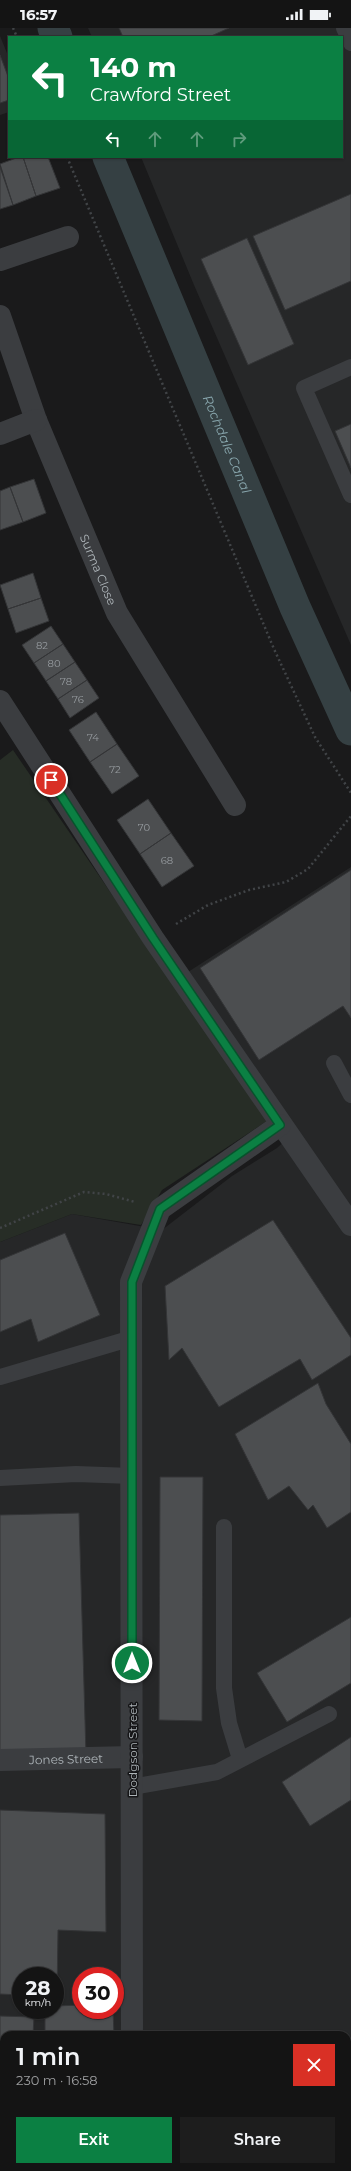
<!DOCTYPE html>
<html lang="en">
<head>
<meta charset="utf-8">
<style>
  :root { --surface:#141414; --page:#1d1d1d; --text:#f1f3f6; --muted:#9d9ea0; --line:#333334; --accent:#0b8043 }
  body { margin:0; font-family:Montserrat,sans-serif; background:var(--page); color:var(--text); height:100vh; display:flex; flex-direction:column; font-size:15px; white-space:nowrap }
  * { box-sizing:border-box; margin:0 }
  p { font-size:13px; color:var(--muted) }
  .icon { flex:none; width:22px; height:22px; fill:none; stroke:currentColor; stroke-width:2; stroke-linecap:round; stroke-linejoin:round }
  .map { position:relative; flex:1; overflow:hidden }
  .drawer { position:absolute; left:0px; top:2003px; width:351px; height:140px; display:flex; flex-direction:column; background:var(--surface); border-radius:12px 12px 0 0; box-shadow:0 1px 3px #0004,0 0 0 1px var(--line) }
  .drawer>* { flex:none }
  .top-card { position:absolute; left:8px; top:8px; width:335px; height:122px; border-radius:0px; box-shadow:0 1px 3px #0004,0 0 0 1px var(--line); background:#0b8043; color:#fff; overflow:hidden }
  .speed { position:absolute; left:12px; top:1939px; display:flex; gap:8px; font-size:20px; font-weight:700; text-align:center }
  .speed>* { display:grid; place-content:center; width:52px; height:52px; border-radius:50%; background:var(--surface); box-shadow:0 1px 3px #0004,0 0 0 1px var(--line); line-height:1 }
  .speed small { font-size:10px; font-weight:400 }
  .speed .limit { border:6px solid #d22; background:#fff; color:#111 }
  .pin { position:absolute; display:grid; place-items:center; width:34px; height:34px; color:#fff; margin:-17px; border:2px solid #fff; border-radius:50%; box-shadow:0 1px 4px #0007 }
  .me { position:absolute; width:44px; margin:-22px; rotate:0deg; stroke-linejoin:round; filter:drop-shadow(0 0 3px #0008) }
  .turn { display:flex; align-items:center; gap:14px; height:84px; padding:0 16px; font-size:18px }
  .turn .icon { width:52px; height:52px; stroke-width:2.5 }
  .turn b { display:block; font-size:28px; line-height:34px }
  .lanes { display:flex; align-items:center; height:38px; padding:0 16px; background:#0003; justify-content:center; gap:20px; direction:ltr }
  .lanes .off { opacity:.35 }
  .round { display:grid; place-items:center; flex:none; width:42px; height:42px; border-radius:0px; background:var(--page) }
  .summary { display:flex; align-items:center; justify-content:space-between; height:68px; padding:0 16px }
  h1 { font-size:24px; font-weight:600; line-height:30px }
  .button { display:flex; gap:8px; margin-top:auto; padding:8px 16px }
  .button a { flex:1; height:46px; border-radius:0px; background:var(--accent); color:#fff; font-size:16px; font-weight:600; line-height:46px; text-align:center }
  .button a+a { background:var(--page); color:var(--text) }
  .status { display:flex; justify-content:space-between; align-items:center; height:28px; padding:0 20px; background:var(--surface); direction:ltr }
  .status svg { height:11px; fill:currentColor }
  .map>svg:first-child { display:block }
</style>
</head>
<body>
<div class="status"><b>16:57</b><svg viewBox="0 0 49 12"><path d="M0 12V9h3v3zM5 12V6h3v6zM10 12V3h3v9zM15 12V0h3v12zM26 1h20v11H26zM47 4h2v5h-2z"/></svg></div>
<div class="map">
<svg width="351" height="2143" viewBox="0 0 351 2143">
  <rect width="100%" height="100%" fill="#1a1a1b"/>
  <path fill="#262728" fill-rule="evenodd" d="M 88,0 L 351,0 L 351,617 L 194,257 L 141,129 L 342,129 L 342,9 L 92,9 Z
    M 0,8 L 9,30 L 9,84 L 0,87 Z
    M 351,839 L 351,2143 L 0,2143 L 0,1214 L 72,1186 L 162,1202 L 232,1148 L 277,1120 L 292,1106 L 188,944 ZM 21,1948 L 55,1948 L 55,1982 L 21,1982 ZM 81,1948 L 115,1948 L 115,1982 L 81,1982 ZM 4,2007 L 347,2007 L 347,2139 L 4,2139 Z"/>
  <path fill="#272d26" d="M 13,722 L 267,1093 L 162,1162 L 141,1197 L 72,1186 L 0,1214 L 0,732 Z"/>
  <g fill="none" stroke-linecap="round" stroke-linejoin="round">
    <g stroke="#354043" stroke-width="31">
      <path d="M 53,0 L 57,9"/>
      <path id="s1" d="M 108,129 L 295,579 L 351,702"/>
    </g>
  </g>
  <path fill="#4c4e50" stroke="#343537" d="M 119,0 L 229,0 L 209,9 L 123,9 Z
    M 0,27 L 9,51 L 9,72 L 0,75 Z
    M 19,129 L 23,129 L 36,168 L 13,177 L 0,136 Z
    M 23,129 L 48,129 L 60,160 L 36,168 Z
    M 0,139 L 13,177 L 0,181 Z
    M 351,166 L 351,253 L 285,282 L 253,208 Z
    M 247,210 L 294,316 L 248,337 L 201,231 Z
    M 351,396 L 351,440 L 335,403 Z
    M 34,451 L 46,485 L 23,494 L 10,459 Z
    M 10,459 L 23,494 L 0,502 L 0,463 Z
    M 33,545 L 41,570 L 8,581 L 0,557 Z
    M 41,570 L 49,593 L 16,605 L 8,581 Z
    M 51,598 L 63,616 L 34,635 L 22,617 Z
    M 63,616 L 75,634 L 46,653 L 34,635 Z
    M 75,634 L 87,652 L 58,671 L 46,653 Z
    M 87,652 L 99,670 L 70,690 L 58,671 Z
    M 96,684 L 117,716 L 90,734 L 69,702 Z
    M 117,716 L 139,748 L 112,766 L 90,734 Z
    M 148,771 L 171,805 L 140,826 L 117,792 Z
    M 171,805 L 194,838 L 162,859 L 140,826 Z
    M 351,842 L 351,990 L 343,978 L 259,1032 L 200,940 Z
    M 273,1192 L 351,1310 L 351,1327 L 312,1352 L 300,1331 L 219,1379 L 182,1320 L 169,1332 L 165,1258 Z
    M 65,1205 L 100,1287 L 38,1314 L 31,1291 L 0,1304 L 0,1232 Z
    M 318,1355 L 326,1376 L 351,1416 L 351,1484 L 327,1500 L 313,1477 L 308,1482 L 289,1458 L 268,1472 L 235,1406 Z
    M 160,1449 L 203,1449 L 202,1693 L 159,1692 Z
    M 79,1485 L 86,1727 L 0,1729 L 0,1487 Z
    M 351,1589 L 351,1655 L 287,1694 L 257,1645 Z
    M 351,1709 L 351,1772 L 310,1798 L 282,1754 Z
    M 0,1782 L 105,1786 L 106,1904 L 58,1902 L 57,1968 L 55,1968 L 55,1948 L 21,1948 L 21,1967 L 0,1966 Z
    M 81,1977 L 81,1982 L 113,1982 L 114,2007 L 45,2007 L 45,1982 L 55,1982 L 55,1978 Z
    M 0,1988 L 34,1989 L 33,2007 L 4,2007 L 4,2088 L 0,2088 Z
    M 0,2098 L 4,2098 L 4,2139 L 51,2139 L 51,2143 L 0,2143 Z
    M 62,2139 L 117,2139 L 117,2143 L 62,2143 Z"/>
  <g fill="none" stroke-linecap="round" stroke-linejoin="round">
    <path stroke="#414447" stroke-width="2.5" stroke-dasharray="2 3" stroke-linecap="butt" d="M 13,0 L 17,9
      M 67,129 L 274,621 L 315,709 L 351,765
      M 176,896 L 208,877 L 249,862 L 286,854 L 308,841 L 351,788
      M 0,1200 L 84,1164 L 106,1166 L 135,1174"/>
    <path stroke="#3b3d40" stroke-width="16" d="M 344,0 L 351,15
      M 351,339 L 304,360 L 351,467
      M 334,1035 L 351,1067
      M 0,1349 L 132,1310
      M 0,1450 L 76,1446 L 132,1448
      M 224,1499 L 224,1660 L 229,1695 L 240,1731
      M 132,1759 L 217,1744 L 329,1686
      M 347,2041 L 351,2040"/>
    <g stroke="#3b3d40" stroke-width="22">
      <path d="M 0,232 L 68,209"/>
      <path id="s2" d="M 0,288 L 36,392 L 117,585 L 235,777"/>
      <path d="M 0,406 L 36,392"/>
      <path d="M 0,673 L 153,910 L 351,1197"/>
      <path id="s3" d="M 0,1732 L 132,1729"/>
      <path d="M 132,2007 L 131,1254 L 160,1181 L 280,1097"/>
      <path d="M 133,2139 L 133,2143"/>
    </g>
  </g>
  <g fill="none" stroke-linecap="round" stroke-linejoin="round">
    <g stroke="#07532c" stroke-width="10">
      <path id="route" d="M 51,752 L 153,910 L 280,1097 L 160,1181 L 132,1254 L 132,1635"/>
    </g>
    <use href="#route" stroke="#0b8043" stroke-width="7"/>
  </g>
  <g text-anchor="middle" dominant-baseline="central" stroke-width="3" stroke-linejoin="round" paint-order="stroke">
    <g font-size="10" fill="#969b9f">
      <text x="42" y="617">82</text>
      <text x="54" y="635">80</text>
      <text x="66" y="653">78</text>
      <text x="78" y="671">76</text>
      <text x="93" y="709">74</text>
      <text x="115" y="741">72</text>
      <text x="144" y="799">70</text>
      <text x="167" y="832">68</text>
    </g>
    <g font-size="12" fill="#aeb5b9" stroke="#151517">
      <text stroke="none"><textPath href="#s2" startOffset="272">Surma Close</textPath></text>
      <text transform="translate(132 1722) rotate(-90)">Dodgson Street</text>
      <text stroke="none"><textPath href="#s3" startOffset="66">Jones Street</textPath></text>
    </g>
    <g font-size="13" font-style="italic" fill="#8aa8af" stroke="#151517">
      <text stroke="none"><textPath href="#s1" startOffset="311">Rochdale Canal</textPath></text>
    </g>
  </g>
</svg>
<div class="speed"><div>28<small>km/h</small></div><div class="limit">30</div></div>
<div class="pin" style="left:51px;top:752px;background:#d93025"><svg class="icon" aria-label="arrive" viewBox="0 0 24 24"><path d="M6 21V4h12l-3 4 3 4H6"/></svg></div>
<svg class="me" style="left:132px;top:1635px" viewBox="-20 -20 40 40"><circle r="17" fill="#0b8043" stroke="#fff" stroke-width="3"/><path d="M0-11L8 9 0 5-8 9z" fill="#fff"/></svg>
<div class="top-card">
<div class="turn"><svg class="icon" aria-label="left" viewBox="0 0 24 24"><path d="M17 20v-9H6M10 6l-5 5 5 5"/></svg><div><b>140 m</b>Crawford Street</div></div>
<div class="lanes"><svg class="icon" aria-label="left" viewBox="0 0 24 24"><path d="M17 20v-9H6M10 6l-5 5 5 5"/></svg><svg class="icon off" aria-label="ahead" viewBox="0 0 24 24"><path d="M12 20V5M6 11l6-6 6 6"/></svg><svg class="icon off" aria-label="ahead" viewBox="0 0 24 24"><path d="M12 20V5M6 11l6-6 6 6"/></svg><svg class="icon off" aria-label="right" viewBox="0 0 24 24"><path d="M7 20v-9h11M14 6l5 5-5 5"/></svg></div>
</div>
<section class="drawer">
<div class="summary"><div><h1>1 min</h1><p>230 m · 16:58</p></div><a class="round" style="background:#d93025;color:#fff"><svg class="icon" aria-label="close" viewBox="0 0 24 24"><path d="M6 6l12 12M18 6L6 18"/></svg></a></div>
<div class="button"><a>Exit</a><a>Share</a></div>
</section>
</div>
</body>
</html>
